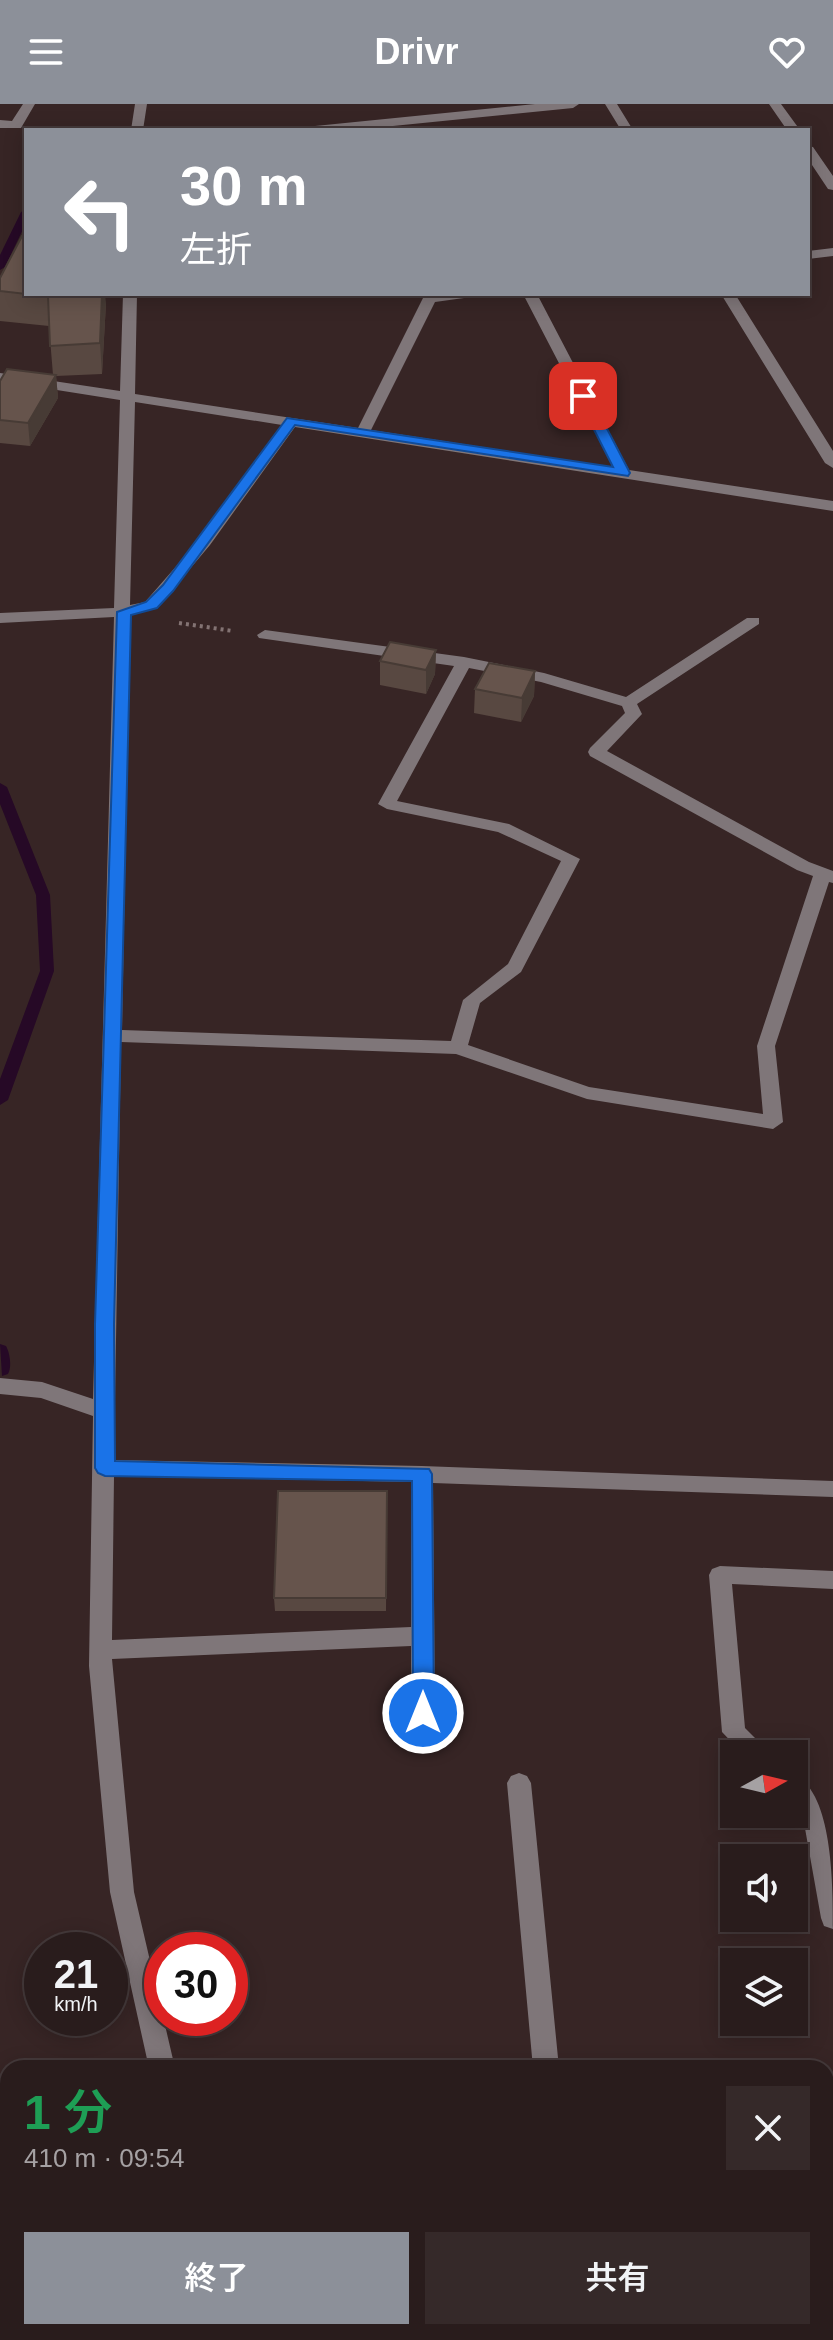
<!DOCTYPE html>
<html lang="ja">
<head>
<meta charset="utf-8">
<style>
  :root { --surface:#291c1c; --page:#352929; --text:#f1f3f6; --muted:#a5a1a3; --line:#453a3b; --accent:#8c9099 }
  body { margin:0; font-family:Helvetica,"Noto Sans JP",sans-serif; background:var(--page); color:var(--text); height:100vh; display:flex; flex-direction:column; font-size:30px; white-space:nowrap }
  * { box-sizing:border-box; margin:0 }
  p { font-size:26px; color:var(--muted) }
  .icon { flex:none; width:44px; height:44px; fill:none; stroke:currentColor; stroke-width:2; stroke-linecap:round; stroke-linejoin:round }
  .map { position:relative; flex:1; overflow:hidden }
  .panel { position:absolute; left:0px; top:1956px; width:834px; height:280px; display:flex; flex-direction:column; background:var(--surface); border-radius:24px 24px 0 0; box-shadow:0 4px 20px #0003,0 0 0 2px var(--line) }
  .panel>* { flex:none }
  .guide { position:absolute; left:24px; top:24px; width:786px; height:168px; border-radius:0px; box-shadow:0 4px 20px #0003,0 0 0 2px var(--line); background:#8c9099; color:#fff; overflow:hidden }
  .needle { width:52px; rotate:82deg }
  .tools { position:absolute; left:720px; top:1636px; display:grid; gap:16px }
  .tools a { display:grid; place-items:center; width:88px; height:88px; border-radius:0px; background:var(--surface); box-shadow:0 4px 20px #0003,0 0 0 2px var(--line); font-size:40px }
  .speed { position:absolute; left:24px; top:1828px; display:flex; gap:16px; font-size:40px; font-weight:700; text-align:center }
  .speed>* { display:grid; place-content:center; width:104px; height:104px; border-radius:50%; background:var(--surface); box-shadow:0 4px 20px #0003,0 0 0 2px var(--line); line-height:1 }
  .speed small { font-size:20px; font-weight:400 }
  .speed .limit { border:12px solid #d22; background:#fff; color:#111 }
  .pin { position:absolute; display:grid; place-items:center; width:68px; height:68px; color:#fff; margin:-34px; border-radius:16px; box-shadow:0 4px 12px #0006 }
  .me { position:absolute; width:88px; margin:-44px; rotate:0deg; stroke-linejoin:round; filter:drop-shadow(0 0 6px #0008) }
  .turn { display:flex; align-items:center; gap:28px; height:168px; padding:0 24px; font-size:36px }
  .turn .icon { width:104px; height:104px; stroke-width:2.5 }
  .turn b { display:block; font-size:56px; line-height:68px }
  .round { display:grid; place-items:center; flex:none; width:84px; height:84px; border-radius:0px; background:var(--page) }
  .summary { display:flex; align-items:center; justify-content:space-between; height:136px; padding:0 24px }
  h1 { font-size:48px; font-weight:600; line-height:60px; color:#1e9e55 }
  .button { display:flex; gap:16px; margin-top:auto; padding:16px 24px }
  .button a { flex:1; height:92px; border-radius:0px; background:var(--accent); color:#fff; font-size:32px; font-weight:600; line-height:92px; text-align:center }
  .button a+a { background:var(--page); color:var(--text) }
  header { display:flex; justify-content:space-between; align-items:center; height:104px; padding:0 24px; background:var(--accent); color:#fff; font-size:36px; font-weight:600 }
  .map>svg:first-child { display:block }
</style>
</head>
<body>
<header><svg class="icon" aria-label="menu" viewBox="0 0 24 24"><path d="M4 6h16M4 12h16M4 18h16"/></svg>Drivr<svg class="icon" aria-label="heart" viewBox="0 0 24 24"><path d="M12 20l-8-8c-3-5 5-10 8-4 3-6 11-1 8 4z"/></svg></header>
<div class="map">
<svg width="833" height="2236" viewBox="0 0 833 2236">
  <rect width="100%" height="100%" fill="#372525"/>
  <g fill="none" stroke-linecap="round" stroke-linejoin="round">
    <path fill="#260926" fill-rule="evenodd" d="M 26,105 L 26,119 L 5,163 L 0,166 L 0,151 L 21,108 Z
      M 0,679 L 7,683 L 50,791 L 54,867 L 8,996 L 0,1001 L 0,975 L 40,867 L 36,791 L 0,700 Z
      M 0,1240 L 6,1242 C 10,1249 12,1263 8,1270 L 2,1272 Z"/>
    <path stroke="#837373" stroke-width="4" stroke-dasharray="3 4" stroke-linecap="butt" d="M 179,519 L 233,527"/>
    <path fill="#7f7679" fill-rule="evenodd" d="M 23,0 L 35,0 L 21,24 L 0,24 L 0,16 L 12,17 Z
      M 135,0 L 147,0 L 143,26 L 131,26 Z
      M 535,0 L 579,0 L 573,4 L 353,26 L 309,26 L 315,22 Z
      M 605,0 L 617,0 L 633,26 L 621,26 Z
      M 769,0 L 781,0 L 800,26 L 787,26 Z
      M 808,42 L 813,43 L 833,72 L 833,86 L 828,85 L 808,55 Z
      M 833,144 L 833,152 L 808,155 L 808,147 Z
      M 123,190 L 137,190 L 135,290 L 358,324 L 425,190 L 471,190 L 464,194 L 435,198 L 371,326 L 613,363 L 523,190 L 537,190 L 629,366 L 833,397 L 833,407 L 295,323 L 210,441 L 157,504 L 130,511 L 122,926 L 451,937 L 463,896 L 508,860 L 561,757 L 498,728 L 387,705 L 378,700 L 454,562 L 259,534 L 257,531 L 265,526 L 464,553 L 544,569 L 626,593 L 747,514 L 759,514 L 759,520 L 637,600 L 642,610 L 607,647 L 809,758 L 833,767 L 833,779 L 829,778 L 775,942 L 783,1018 L 773,1025 L 587,995 L 456,950 L 121,938 L 114,1356 L 422,1362 L 833,1377 L 833,1393 L 433,1379 L 435,1609 L 431,1616 L 423,1619 L 415,1616 L 411,1609 L 411,1542 L 112,1555 L 134,1788 L 175,1964 L 149,1964 L 110,1788 L 89,1562 L 93,1312 L 41,1294 L 0,1290 L 0,1274 L 42,1278 L 93,1295 L 114,513 L 0,519 L 0,509 L 114,504 L 120,296 L 0,277 L 0,269 L 120,287 ZM 135,298 L 282,321 L 200,435 L 145,498 L 130,501 ZM 469,564 L 541,578 L 622,602 L 625,609 L 590,644 L 588,648 L 590,652 L 797,766 L 813,772 L 757,942 L 763,1010 L 589,983 L 468,941 L 480,899 L 521,868 L 580,755 L 509,720 L 397,697 ZM 114,1372 L 411,1378 L 411,1523 L 112,1536 Z
      M 721,190 L 735,190 L 833,347 L 833,364 L 825,359 Z
      M 720,1462 L 833,1467 L 833,1485 L 732,1480 L 745,1624 L 771,1650 L 743,1650 L 722,1628 L 709,1471 L 712,1465 Z
      M 519,1669 L 527,1672 L 531,1679 L 559,1964 L 533,1964 L 507,1679 L 511,1672 Z
      M 794,1671 C 833,1688 833,1781 833,1825 L 824,1822 L 821,1814 L 801,1702 L 794,1696 Z
      M 833,2105 L 833,2130 L 826,2132 L 826,2107 Z
      M 826,2163 L 833,2166 L 833,2227 L 826,2224 Z
      M 208,2228 L 236,2228 L 238,2236 L 210,2236 Z
      M 370,2228 L 427,2228 L 423,2236 L 366,2236 Z"/>
  </g>
  <path fill="#584841" d="M 0,174 L 106,199 L 102,270 L 56,272 L 58,294 L 30,342 L 0,339 L 0,277 L 53,271 L 49,222 L 0,217 Z
    M 436,546 L 435,570 L 426,590 L 380,581 L 380,557 Z
    M 535,567 L 534,592 L 521,618 L 474,609 L 475,585 Z
    M 387,1387 L 386,1507 L 275,1507 L 274,1494 Z"/>
  <path fill="#473b35" d="M 102,190 L 105,190 L 106,199 L 102,270 L 100,239 Z
    M 56,271 L 58,294 L 30,342 L 28,319 Z
    M 436,546 L 435,570 L 426,590 L 426,566 Z
    M 535,567 L 534,592 L 521,618 L 522,594 Z"/>
  <path fill="#66544c" stroke="#473b35" stroke-width="2" d="M 22,132 L 26,133 L 26,190 L 0,187 L 0,174 Z
    M 28,190 L 102,190 L 100,239 L 50,242 L 48,192 Z
    M 7,265 L 56,271 L 28,319 L 0,316 L 0,277 Z
    M 390,538 L 436,546 L 426,566 L 380,557 Z
    M 489,559 L 535,567 L 522,594 L 475,585 Z
    M 278,1387 L 387,1387 L 386,1494 L 274,1494 Z"/>
  <path fill="#1a73e8" stroke="#114b97" stroke-width="2" d="M 583,288 L 590,292 L 630,369 L 628,372 L 295,321 L 173,487 L 157,504 L 131,511 L 114,1220 L 115,1357 L 429,1365 L 432,1370 L 434,1609 L 431,1616 L 423,1618 L 416,1616 L 413,1609 L 412,1377 L 105,1372 L 98,1369 L 95,1364 L 95,1220 L 117,508 L 146,498 L 163,481 L 287,314 L 613,363 L 577,292 Z"/>
</svg>
<div class="tools">
<a><svg class="needle" viewBox="-14 -14 28 28"><path d="M0-13l5 13h-10z" fill="#e53935"/><path d="M0 13l5-13h-10z" fill="#a5a1a3"/></svg></a>
<a><svg class="icon" aria-label="sound" viewBox="0 0 24 24"><path d="M4 9h4l5-4v14l-5-4H4zM17 9q2 3 0 6"/></svg></a>
<a><svg class="icon" aria-label="layers" viewBox="0 0 24 24"><path d="M12 4l9 5-9 5-9-5zM3 14l9 5 9-5"/></svg></a>
</div>
<div class="speed"><div>21<small>km/h</small></div><div class="limit">30</div></div>
<div class="pin" style="left:583px;top:292px;background:#d93025"><svg class="icon" aria-label="arrive" viewBox="0 0 24 24"><path d="M6 21V4h12l-3 4 3 4H6"/></svg></div>
<svg class="me" style="left:423px;top:1609px" viewBox="-20 -20 40 40"><circle r="17" fill="#1a73e8" stroke="#fff" stroke-width="3"/><path d="M0-11L8 9 0 5-8 9z" fill="#fff"/></svg>
<div class="guide">
<div class="turn"><svg class="icon" aria-label="left" viewBox="0 0 24 24"><path d="M17 20v-9H6M10 6l-5 5 5 5"/></svg><div><b>30 m</b>左折</div></div>
</div>
<section class="panel">
<div class="summary"><div><h1>1 分</h1><p>410 m · 09:54</p></div><a class="round"><svg class="icon" aria-label="close" viewBox="0 0 24 24"><path d="M6 6l12 12M18 6L6 18"/></svg></a></div>
<div class="button"><a>終了</a><a>共有</a></div>
</section>
</div>
</body>
</html>
